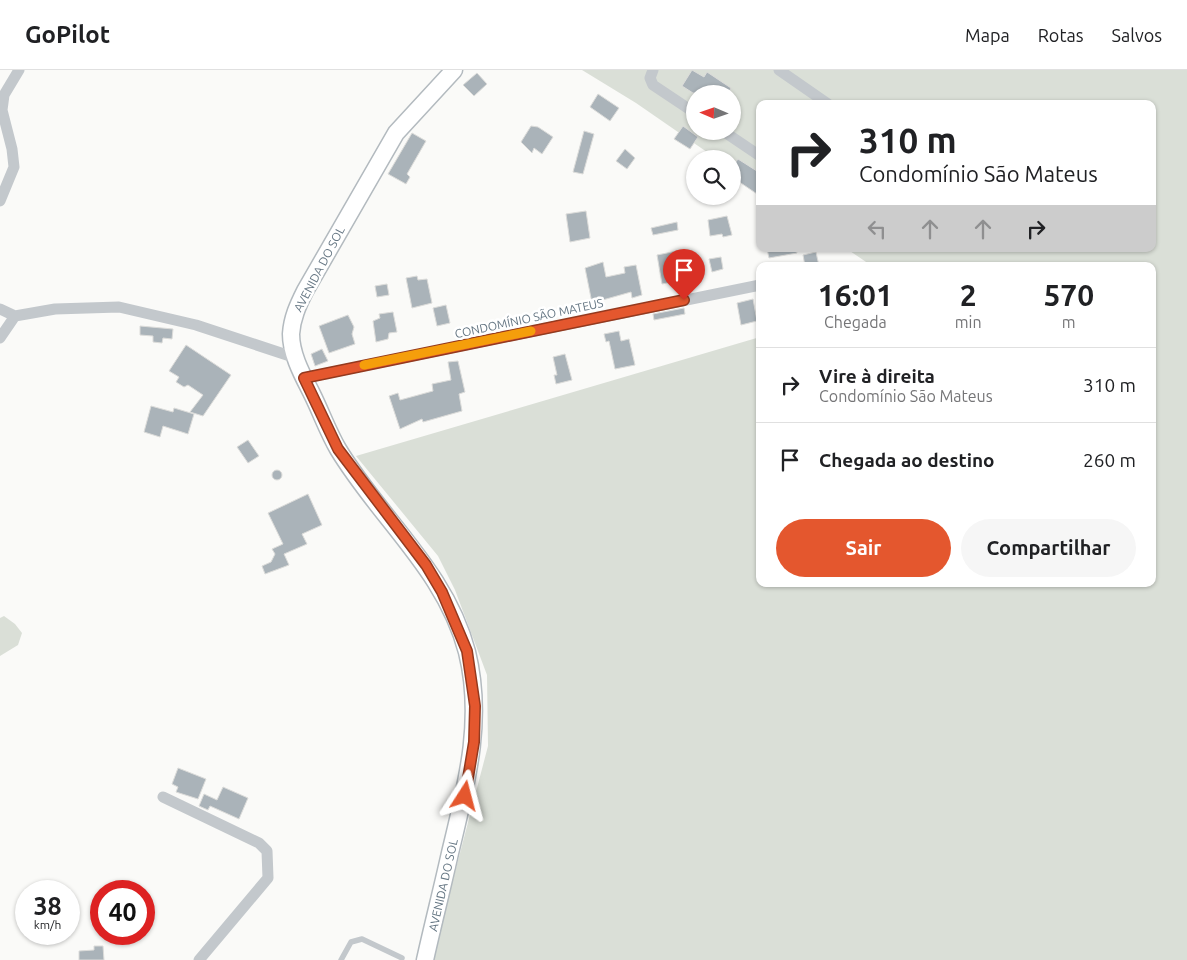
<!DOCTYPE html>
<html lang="pt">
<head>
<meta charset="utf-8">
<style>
  :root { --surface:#fff; --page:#f6f6f6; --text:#202124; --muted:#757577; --line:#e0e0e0; --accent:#e4572e }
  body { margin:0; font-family:Ubuntu,sans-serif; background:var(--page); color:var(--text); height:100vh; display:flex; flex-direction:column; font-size:19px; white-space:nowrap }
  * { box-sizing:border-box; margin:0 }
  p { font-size:16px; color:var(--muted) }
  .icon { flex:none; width:28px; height:28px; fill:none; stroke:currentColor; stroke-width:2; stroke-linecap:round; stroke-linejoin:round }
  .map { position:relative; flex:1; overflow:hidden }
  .details { position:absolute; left:756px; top:192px; width:400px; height:325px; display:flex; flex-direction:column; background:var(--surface); border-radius:10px; box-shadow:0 1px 4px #0004 }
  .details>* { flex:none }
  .banner { position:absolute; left:756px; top:30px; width:400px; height:152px; border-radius:10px; box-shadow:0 1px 4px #0004; background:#fff; color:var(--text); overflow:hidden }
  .needle { width:32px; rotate:272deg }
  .fabs { position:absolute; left:686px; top:15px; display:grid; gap:10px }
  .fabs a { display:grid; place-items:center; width:55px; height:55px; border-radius:50%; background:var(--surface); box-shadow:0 1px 4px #0004; font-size:25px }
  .speed { position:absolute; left:15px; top:810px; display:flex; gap:10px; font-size:25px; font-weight:700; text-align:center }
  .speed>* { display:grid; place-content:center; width:65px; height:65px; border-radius:50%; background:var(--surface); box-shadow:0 1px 4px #0004; line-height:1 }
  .speed small { font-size:12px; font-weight:400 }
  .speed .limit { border:8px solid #d22; background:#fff; color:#111 }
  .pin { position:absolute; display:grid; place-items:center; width:42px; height:42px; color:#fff; margin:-51px -21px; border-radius:50% 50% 50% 0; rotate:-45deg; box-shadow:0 0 5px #0007 }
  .pin .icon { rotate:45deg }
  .me { position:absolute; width:55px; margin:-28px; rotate:9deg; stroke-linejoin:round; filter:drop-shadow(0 0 4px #0008) }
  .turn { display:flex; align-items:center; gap:18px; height:105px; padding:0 20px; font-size:22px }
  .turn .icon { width:65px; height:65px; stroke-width:2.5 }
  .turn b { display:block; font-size:35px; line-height:42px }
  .lanes { display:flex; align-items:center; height:48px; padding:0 20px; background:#0003; justify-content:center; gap:25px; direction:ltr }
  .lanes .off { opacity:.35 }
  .eta { display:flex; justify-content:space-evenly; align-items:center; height:85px; text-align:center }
  .eta b { font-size:30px; font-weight:700; line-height:35px }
  .action { display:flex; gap:10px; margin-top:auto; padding:10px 20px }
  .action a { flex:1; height:58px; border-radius:30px; background:var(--accent); color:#fff; font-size:20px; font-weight:700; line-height:58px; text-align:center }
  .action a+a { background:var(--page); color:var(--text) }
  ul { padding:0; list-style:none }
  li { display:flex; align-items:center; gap:15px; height:75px; padding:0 20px; border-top:1px solid var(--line) }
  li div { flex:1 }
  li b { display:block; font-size:19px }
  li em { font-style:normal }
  header { display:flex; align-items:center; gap:30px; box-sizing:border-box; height:70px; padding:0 25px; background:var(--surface); border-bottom:1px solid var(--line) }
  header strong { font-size:24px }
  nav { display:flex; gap:28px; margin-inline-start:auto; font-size:18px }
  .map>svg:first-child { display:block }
</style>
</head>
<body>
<header>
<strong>GoPilot</strong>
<nav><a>Mapa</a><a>Rotas</a><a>Salvos</a></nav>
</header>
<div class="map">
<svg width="1187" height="890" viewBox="0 0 1187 890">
  <rect width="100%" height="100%" fill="#fafaf8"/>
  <path fill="#dadfd7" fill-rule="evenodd" d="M 582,0 L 1187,0 L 1187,890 L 432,890 L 488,676 L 487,605 L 455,520 L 438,486 L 356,386 L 760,267 L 760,514 L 1152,514 L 1152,196 L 872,196 L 847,179 L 1152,179 L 1152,34 L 760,34 L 760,119 L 733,100 L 732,89 L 717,89 L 636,33 ZM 695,24 L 732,24 L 732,61 L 695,61 Z
    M 4,546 L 15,554 L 22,563 L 18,575 L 0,586 L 0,548 Z"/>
  <path fill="#aab3b9" stroke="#dcdcda" d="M 692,0 L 704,7 L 707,2 L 731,18 L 728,24 L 693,23 L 682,16 Z
    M 477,3 L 487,14 L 474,26 L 463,15 Z
    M 598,24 L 619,38 L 610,51 L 590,37 Z
    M 531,56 L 538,57 L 553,67 L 542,84 L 534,78 L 532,83 L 521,72 Z
    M 683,56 L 698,67 L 690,79 L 674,69 Z
    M 584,61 L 594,64 L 583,104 L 573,102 Z
    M 412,63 L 426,71 L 407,104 L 410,107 L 406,114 L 388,104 Z
    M 625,79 L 635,88 L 627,99 L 616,91 Z
    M 738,89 L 760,103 L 760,126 L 732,107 L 732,97 Z
    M 586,141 L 590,168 L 570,172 L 566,144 Z
    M 727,146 L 732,165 L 723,167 L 722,164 L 710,166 L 708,150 Z
    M 677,152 L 678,160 L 653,165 L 651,158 Z
    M 767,179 L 796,179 L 797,183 L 769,188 Z
    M 677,181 L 681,181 L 682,184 L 687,209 L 662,214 L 657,185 Z
    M 816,182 L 819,196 L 805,196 L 803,185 Z
    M 721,187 L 723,199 L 712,202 L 709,189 Z
    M 603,192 L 606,207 L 625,203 L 624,197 L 636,195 L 642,225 L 632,228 L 631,222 L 592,233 L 585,198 Z
    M 417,206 L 418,210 L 427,209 L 432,233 L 412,238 L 406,208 Z
    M 387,214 L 389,225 L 377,227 L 375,216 Z
    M 753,229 L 757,251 L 741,255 L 737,233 Z
    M 446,235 L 450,253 L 437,256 L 433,238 Z
    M 684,238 L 685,244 L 654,250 L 653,244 Z
    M 393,242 L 397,262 L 389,263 L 388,269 L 376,272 L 373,251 L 380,248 L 379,244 Z
    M 348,245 L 354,257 L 352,264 L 355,274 L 329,283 L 319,256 Z
    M 140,256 L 173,259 L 172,269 L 163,268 L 162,273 L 153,272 L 153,266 L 140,265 Z
    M 619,261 L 621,271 L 629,269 L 635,295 L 615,299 L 609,271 L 606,272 L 604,264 Z
    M 186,275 L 231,305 L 203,346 L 190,342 L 203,325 L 188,315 L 184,317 L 176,312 L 179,307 L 169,301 Z
    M 322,279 L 328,291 L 315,296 L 311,284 Z
    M 565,284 L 572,310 L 556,314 L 554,305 L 557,305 L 553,287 Z
    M 458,291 L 465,322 L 459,324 L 462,341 L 423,352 L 422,349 L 400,359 L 389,326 L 398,323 L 400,330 L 433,321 L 432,314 L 451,310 L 448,292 Z
    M 151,336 L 173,342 L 174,338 L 194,344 L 188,364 L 163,356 L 160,367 L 144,362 Z
    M 248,370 L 259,386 L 248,393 L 237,377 Z
    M272 405a5 5 0 1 1 10 0a5 5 0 1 1-10 0Z
    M 308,424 L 322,455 L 302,464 L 307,474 L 284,484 L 289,495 L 265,504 L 262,496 L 271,492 L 275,484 L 272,479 L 283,474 L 268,443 Z
    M 178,698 L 206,709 L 198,729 L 176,722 L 178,717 L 172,714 Z
    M 223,717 L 248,728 L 239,749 L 210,736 L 208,740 L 199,736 L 204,724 L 217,730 Z
    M 94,876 L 103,876 L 104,890 L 79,890 L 79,881 L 94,880 Z"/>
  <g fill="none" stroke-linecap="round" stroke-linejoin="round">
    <g stroke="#b3babf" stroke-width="19">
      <path id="secondary" d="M 425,890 C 433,854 442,819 450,783 C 466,716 484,651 467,582 C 446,501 380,449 338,379 C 328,362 321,342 312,324 C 303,306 291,285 291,264 C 292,248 298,235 305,221 L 396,63 L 454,0"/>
    </g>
    <path stroke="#c3c8cc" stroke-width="5.5" d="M 341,890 L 351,872 L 362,869 L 402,888"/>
    <path stroke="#c3c8cc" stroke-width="11" d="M 653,0 L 650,8 L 653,15 L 695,43
      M 779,0 L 828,34
      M 723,61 L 760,86
      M 0,131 L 14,97 L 12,79 L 2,40 L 4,25 L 19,0
      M 0,239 L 15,246 L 55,239 L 119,237 L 196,255 L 296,288
      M 0,268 L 15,246
      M 304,308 L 760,215
      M 163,727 L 259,773 L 267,781 L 268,808 L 199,890"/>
    <use href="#secondary" stroke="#fff" stroke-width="16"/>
  </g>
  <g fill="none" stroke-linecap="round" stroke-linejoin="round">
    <g stroke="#94391e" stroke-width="12">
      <path id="route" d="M 465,726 L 474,672 L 475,636 L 467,581 L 442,522 L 426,495 L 338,379 L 304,308 L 684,230"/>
    </g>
    <use href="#route" stroke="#e4572e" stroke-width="9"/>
    <path stroke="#f59e0b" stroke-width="9" d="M 364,295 L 531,261"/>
  </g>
  <g text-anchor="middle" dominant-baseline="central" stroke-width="5" stroke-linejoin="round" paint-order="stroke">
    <g font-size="12" fill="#657683" stroke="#fff">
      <text transform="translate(319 199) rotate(-62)">AVENIDA DO SOL</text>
      <text transform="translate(529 248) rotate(-12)">CONDOMÍNIO SÃO MATEUS</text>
      <text transform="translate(443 815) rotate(-77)">AVENIDA DO SOL</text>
    </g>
  </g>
</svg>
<div class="fabs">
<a><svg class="needle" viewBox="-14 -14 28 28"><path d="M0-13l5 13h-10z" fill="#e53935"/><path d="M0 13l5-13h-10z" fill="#757577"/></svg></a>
<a><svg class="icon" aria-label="search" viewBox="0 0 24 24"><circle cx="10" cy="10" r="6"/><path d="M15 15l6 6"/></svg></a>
</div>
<div class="speed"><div>38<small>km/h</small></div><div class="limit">40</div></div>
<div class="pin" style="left:684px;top:230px;background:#d93025"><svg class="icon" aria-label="arrive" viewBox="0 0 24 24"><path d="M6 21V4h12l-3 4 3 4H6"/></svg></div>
<svg class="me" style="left:465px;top:726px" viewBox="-20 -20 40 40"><path d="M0-17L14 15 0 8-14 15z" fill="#e4572e" stroke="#fff" stroke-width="4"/></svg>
<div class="banner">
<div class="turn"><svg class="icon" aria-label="right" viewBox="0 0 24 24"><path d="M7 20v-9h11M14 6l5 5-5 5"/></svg><div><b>310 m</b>Condomínio São Mateus</div></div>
<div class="lanes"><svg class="icon off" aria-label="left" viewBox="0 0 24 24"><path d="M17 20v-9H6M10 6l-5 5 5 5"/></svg><svg class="icon off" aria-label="ahead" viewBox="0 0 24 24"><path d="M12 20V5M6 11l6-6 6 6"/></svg><svg class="icon off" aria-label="ahead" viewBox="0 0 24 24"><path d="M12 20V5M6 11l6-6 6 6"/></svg><svg class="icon" aria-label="right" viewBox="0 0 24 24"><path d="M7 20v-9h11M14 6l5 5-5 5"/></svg></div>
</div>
<section class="details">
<div class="eta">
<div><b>16:01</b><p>Chegada</p></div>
<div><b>2</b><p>min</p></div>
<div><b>570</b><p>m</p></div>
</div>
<ul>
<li><svg class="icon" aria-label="right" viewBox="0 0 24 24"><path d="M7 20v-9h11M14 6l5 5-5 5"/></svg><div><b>Vire à direita</b><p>Condomínio São Mateus</p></div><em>310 m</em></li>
<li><svg class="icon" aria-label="arrive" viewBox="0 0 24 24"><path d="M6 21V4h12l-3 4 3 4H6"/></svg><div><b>Chegada ao destino</b></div><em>260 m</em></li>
</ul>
<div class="action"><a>Sair</a><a>Compartilhar</a></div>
</section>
</div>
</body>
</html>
